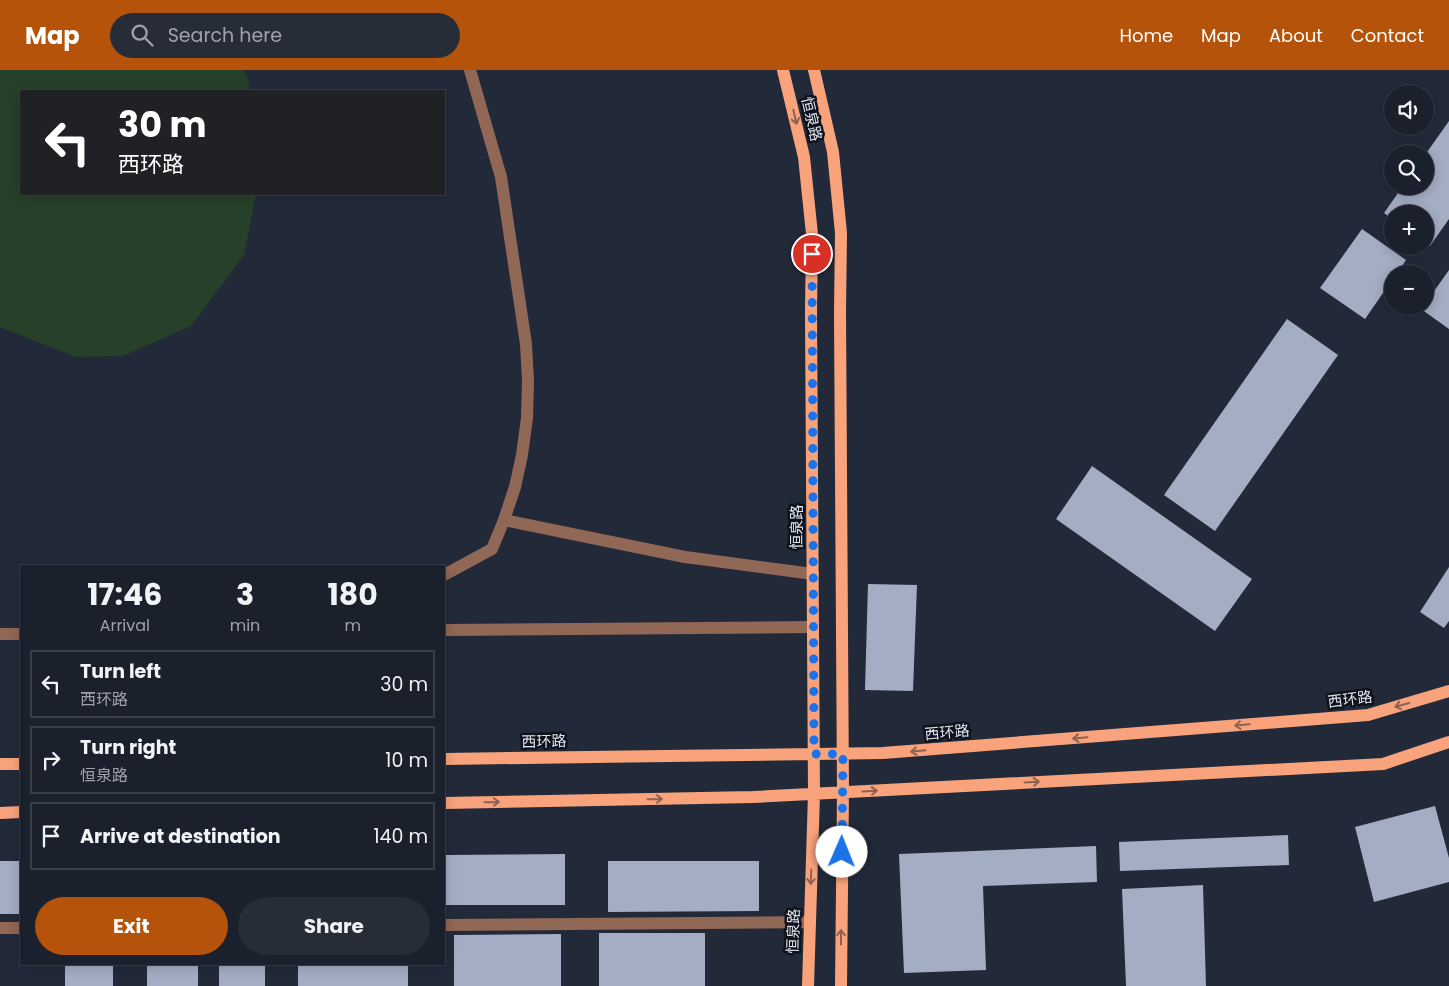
<!DOCTYPE html>
<html lang="en">
<head>
<meta charset="utf-8">
<style>
  :root { --surface:#1a202c; --page:#272d38; --text:#f1f3f6; --muted:#9fa3a9; --line:#383e48; --accent:#b45309 }
  body { margin:0; font-family:Poppins,"Noto Sans SC",sans-serif; background:var(--page); color:var(--text); height:100vh; display:flex; flex-direction:column; font-size:19px; white-space:nowrap }
  * { box-sizing:border-box; margin:0 }
  p { font-size:16px; color:var(--muted) }
  .icon { flex:none; width:28px; height:28px; fill:none; stroke:currentColor; stroke-width:2; stroke-linecap:round; stroke-linejoin:round }
  .map { position:relative; flex:1; overflow:hidden }
  .panel { position:absolute; left:20px; top:495px; width:425px; height:400px; display:flex; flex-direction:column; background:var(--surface); border-radius:0px; box-shadow:0 2px 12px #0003,0 0 0 1px var(--line) }
  .panel>* { flex:none }
  .guide { position:absolute; left:20px; top:20px; width:425px; height:105px; border-radius:0px; box-shadow:0 2px 12px #0003,0 0 0 1px var(--line); background:#202124; color:#fff; overflow:hidden }
  .controls { position:absolute; left:1384px; top:15px; display:grid; gap:10px }
  .controls a { display:grid; place-items:center; width:50px; height:50px; border-radius:50%; background:var(--surface); box-shadow:0 2px 12px #0003,0 0 0 1px var(--line); font-size:25px }
  .pin { position:absolute; display:grid; place-items:center; width:42px; height:42px; color:#fff; margin:-21px; border:2px solid #fff; border-radius:50%; box-shadow:0 1px 5px #0007 }
  .me { position:absolute; width:55px; margin:-28px; rotate:1deg; stroke-linejoin:round; filter:drop-shadow(0 0 4px #0008) }
  .turn { display:flex; align-items:center; gap:18px; height:105px; padding:0 15px; font-size:22px }
  .turn .icon { width:65px; height:65px; stroke-width:2.5 }
  .turn b { display:block; font-size:35px; line-height:42px }
  .eta { display:flex; justify-content:space-evenly; align-items:center; height:85px; text-align:center }
  .eta b { font-size:30px; font-weight:700; line-height:35px }
  .cta { display:flex; gap:10px; margin-top:auto; padding:10px 15px }
  .cta a { flex:1; height:58px; border-radius:30px; background:var(--accent); color:#fff; font-size:20px; font-weight:700; line-height:58px; text-align:center }
  .cta a+a { background:var(--page); color:var(--text) }
  ul { padding:0; list-style:none }
  li { display:flex; align-items:center; gap:15px; height:68px; margin:0 10px 8px; padding:0 5px; border:2px solid var(--line); border-radius:0px }
  li div { flex:1 }
  li b { display:block; font-size:19px }
  li em { font-style:normal }
  header { display:flex; align-items:center; gap:30px; box-sizing:border-box; height:70px; padding:0 25px; background:var(--accent); color:#fff }
  header strong { font-size:24px }
  nav { display:flex; gap:28px; margin-inline-start:auto; font-size:18px }
  .search { width:350px; height:45px; background:var(--page); display:flex; align-items:center; gap:12px; box-sizing:border-box; padding:0 18px; border-radius:28px; color:var(--muted); font-size:19px }
  .map>svg:first-child { display:block }
</style>
</head>
<body>
<header>
<strong>Map</strong>
<div class="search"><svg class="icon" aria-label="search" viewBox="0 0 24 24"><circle cx="10" cy="10" r="6"/><path d="M15 15l6 6"/></svg>Search here</div>
<nav><a>Home</a><a>Map</a><a>About</a><a>Contact</a></nav>
</header>
<div class="map">
<svg width="1449" height="916" viewBox="0 0 1449 916">
  <rect width="100%" height="100%" fill="#222a3a"/>
  <path fill="#27402a" d="M 0,0 L 243,0 L 248,9 L 250,21 L 21,21 L 21,124 L 256,124 L 244,185 L 191,256 L 123,286 L 76,287 L 0,257 Z"/>
  <path fill="#a3adc3" d="M 1449,51 L 1449,149 L 1430,176 L 1425,172 L 1425,144 L 1392,144 L 1392,149 L 1384,143 L 1403,116 L 1425,116 L 1425,85 Z
    M 1362,159 L 1406,190 L 1397,204 L 1392,204 L 1392,210 L 1365,249 L 1320,218 Z
    M 1449,200 L 1449,259 L 1421,239 L 1425,236 L 1425,234 Z
    M 1287,249 L 1338,285 L 1215,461 L 1164,425 Z
    M 1092,396 L 1252,509 L 1215,561 L 1056,449 Z
    M 1449,497 L 1449,551 L 1444,558 L 1420,542 Z
    M 868,514 L 917,515 L 913,621 L 865,620 Z
    M 1435,736 L 1449,788 L 1449,812 L 1374,832 L 1355,757 Z
    M 1288,765 L 1289,795 L 1120,801 L 1119,772 Z
    M 1096,776 L 1097,812 L 983,816 L 986,900 L 904,903 L 899,784 Z
    M 565,784 L 565,835 L 444,835 L 444,785 Z
    M 0,791 L 21,791 L 21,844 L 0,844 Z
    M 608,791 L 759,791 L 759,841 L 608,842 Z
    M 1203,815 L 1206,916 L 1126,916 L 1122,819 Z
    M 599,863 L 705,863 L 705,916 L 599,916 Z
    M 561,864 L 561,916 L 454,916 L 454,865 Z
    M 65,894 L 113,894 L 113,916 L 65,916 Z
    M 147,894 L 198,894 L 198,916 L 147,916 Z
    M 219,894 L 265,894 L 265,916 L 219,916 Z
    M 298,894 L 408,894 L 408,916 L 298,916 Z"/>
  <g fill="none" stroke-linecap="round" stroke-linejoin="round">
    <path stroke="#916755" stroke-width="12" d="M 504,450 L 685,487 L 813,504
      M 444,505 L 492,479 L 504,450 L 515,417 L 522,385 L 527,348 L 528,311 L 526,274 L 501,107 L 470,0
      M 444,560 L 813,557
      M 0,564 L 21,564
      M 444,855 L 810,852
      M 0,858 L 21,858"/>
    <path stroke="#f8a37c" stroke-width="12" d="M 783,0 L 804,87 L 812,164 L 811,243 L 814,724 L 808,916
      M 814,0 L 833,82 L 841,163 L 840,243 L 843,722 L 841,916
      M 444,689 L 883,683 L 1368,645 L 1449,621
      M 0,694 L 21,694
      M 444,733 L 753,727 L 1383,694 L 1449,672
      M 0,743 L 21,742"/>
  </g>
  <defs><path id="oneway-shaft" d="M-6 0H5M1.5-3L5.5 0L1.5 3" fill="none" stroke-width="1.6" stroke-linecap="round" stroke-linejoin="round" transform="scale(1.25)"/></defs>
  <g stroke="#8f6250">
    <use href="#oneway-shaft" transform="translate(795 47) rotate(77)"/>
    <use href="#oneway-shaft" transform="translate(1402 635) rotate(164)"/>
    <use href="#oneway-shaft" transform="translate(1242 655) rotate(175)"/>
    <use href="#oneway-shaft" transform="translate(1080 668) rotate(175)"/>
    <use href="#oneway-shaft" transform="translate(918 681) rotate(175)"/>
    <use href="#oneway-shaft" transform="translate(1032 712) rotate(-3)"/>
    <use href="#oneway-shaft" transform="translate(870 721) rotate(-3)"/>
    <use href="#oneway-shaft" transform="translate(655 729) rotate(-1)"/>
    <use href="#oneway-shaft" transform="translate(492 732) rotate(-1)"/>
    <use href="#oneway-shaft" transform="translate(811 807) rotate(92)"/>
    <use href="#oneway-shaft" transform="translate(841 867) rotate(-90)"/>
  </g>
  <g fill="none" stroke-linecap="round" stroke-linejoin="round">
    <path stroke="#1a73e8" stroke-width="9" stroke-dasharray="0 16.2" d="M 812,184 L 814,684 L 843,684 L 842,782"/>
  </g>
  <g text-anchor="middle" dominant-baseline="central" stroke-width="5" stroke-linejoin="round" paint-order="stroke">
    <g font-size="15" fill="#dfe4ef" stroke="#0f121a">
      <text transform="translate(812 49) rotate(77)">恒泉路</text>
      <text transform="translate(796 457) rotate(-90)">恒泉路</text>
      <text transform="translate(1350 629) rotate(-7)">西环路</text>
      <text transform="translate(947 662) rotate(-5)">西环路</text>
      <text transform="translate(544 671) rotate(-1)">西环路</text>
      <text transform="translate(793 861) rotate(-88)">恒泉路</text>
    </g>
  </g>
</svg>
<div class="controls">
<a><svg class="icon" aria-label="sound" viewBox="0 0 24 24"><path d="M4 9h4l5-4v14l-5-4H4zM17 9q2 3 0 6"/></svg></a>
<a><svg class="icon" aria-label="search" viewBox="0 0 24 24"><circle cx="10" cy="10" r="6"/><path d="M15 15l6 6"/></svg></a>
<a>+</a>
<a>−</a>
</div>
<div class="pin" style="left:812px;top:184px;background:#d93025"><svg class="icon" aria-label="arrive" viewBox="0 0 24 24"><path d="M6 21V4h12l-3 4 3 4H6"/></svg></div>
<svg class="me" style="left:842px;top:782px" viewBox="-20 -20 40 40"><circle r="19" fill="#fff"/><path d="M0-13L10 11 0 6-10 11z" fill="#1a73e8"/></svg>
<div class="guide">
<div class="turn"><svg class="icon" aria-label="left" viewBox="0 0 24 24"><path d="M17 20v-9H6M10 6l-5 5 5 5"/></svg><div><b>30 m</b>西环路</div></div>
</div>
<section class="panel">
<div class="eta">
<div><b>17:46</b><p>Arrival</p></div>
<div><b>3</b><p>min</p></div>
<div><b>180</b><p>m</p></div>
</div>
<ul>
<li><svg class="icon" aria-label="left" viewBox="0 0 24 24"><path d="M17 20v-9H6M10 6l-5 5 5 5"/></svg><div><b>Turn left</b><p>西环路</p></div><em>30 m</em></li>
<li><svg class="icon" aria-label="right" viewBox="0 0 24 24"><path d="M7 20v-9h11M14 6l5 5-5 5"/></svg><div><b>Turn right</b><p>恒泉路</p></div><em>10 m</em></li>
<li><svg class="icon" aria-label="arrive" viewBox="0 0 24 24"><path d="M6 21V4h12l-3 4 3 4H6"/></svg><div><b>Arrive at destination</b></div><em>140 m</em></li>
</ul>
<div class="cta"><a>Exit</a><a>Share</a></div>
</section>
</div>
</body>
</html>
